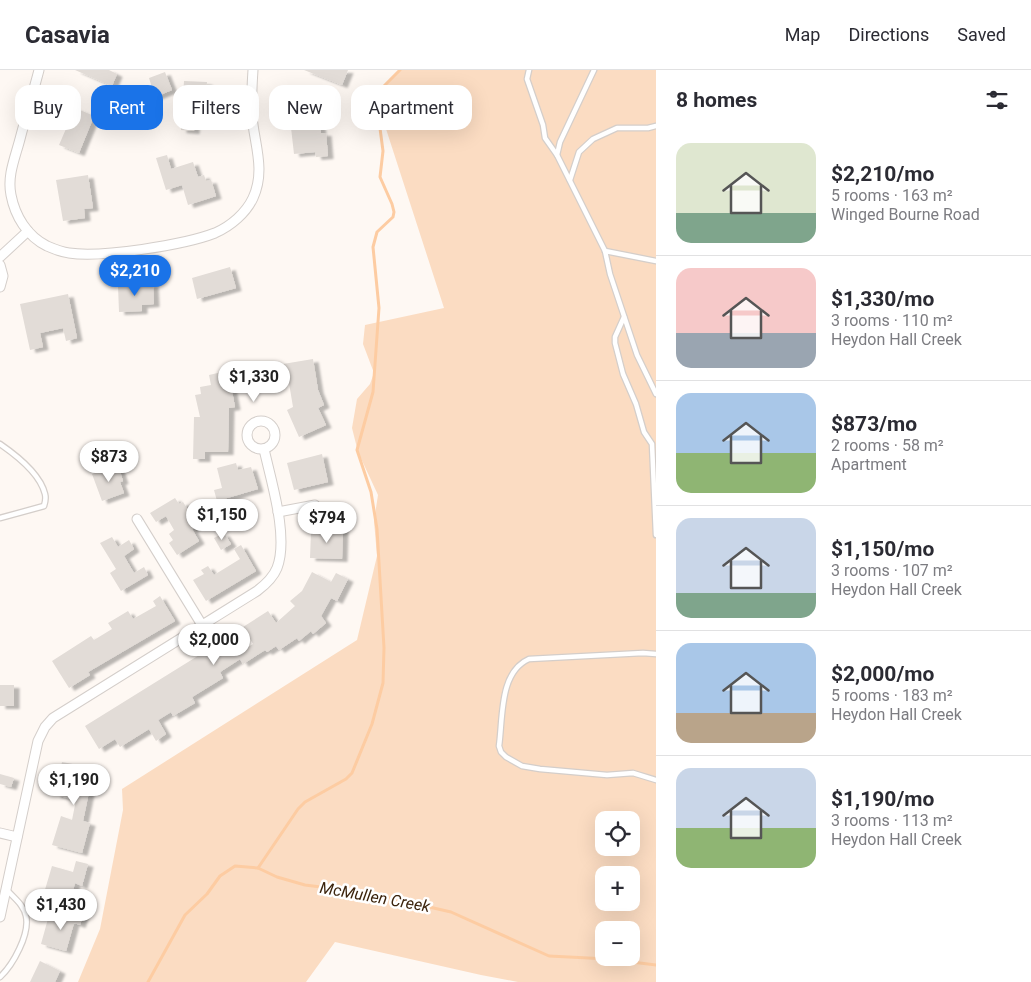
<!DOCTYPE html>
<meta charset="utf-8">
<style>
body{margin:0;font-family:Roboto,sans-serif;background:#f2f2f3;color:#2b2b33;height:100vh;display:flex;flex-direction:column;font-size:19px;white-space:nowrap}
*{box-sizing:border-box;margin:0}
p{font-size:16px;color:#7c7c81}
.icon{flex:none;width:28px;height:28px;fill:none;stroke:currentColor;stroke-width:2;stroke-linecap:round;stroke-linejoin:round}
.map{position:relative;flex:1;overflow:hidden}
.drawer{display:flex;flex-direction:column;background:#fff;width:375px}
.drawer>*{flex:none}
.guide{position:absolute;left:15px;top:15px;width:475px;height:45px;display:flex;gap:10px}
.fabs{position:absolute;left:595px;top:741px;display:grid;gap:10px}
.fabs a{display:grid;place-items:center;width:45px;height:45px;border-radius:10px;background:#fff;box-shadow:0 5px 20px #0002;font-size:25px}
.price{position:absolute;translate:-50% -42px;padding:0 11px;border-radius:18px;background:#fff;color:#222;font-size:16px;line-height:32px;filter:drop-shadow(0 1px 2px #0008)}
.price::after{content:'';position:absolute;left:50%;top:30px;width:15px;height:11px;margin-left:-8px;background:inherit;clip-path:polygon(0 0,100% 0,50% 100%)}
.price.on{background:#1a73e8;color:#fff}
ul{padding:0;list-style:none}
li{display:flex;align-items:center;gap:15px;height:125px;padding:0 20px}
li+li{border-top:1px solid #e1e1e2}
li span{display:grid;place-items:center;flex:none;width:140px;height:100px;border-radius:15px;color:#555}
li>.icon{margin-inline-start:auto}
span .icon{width:60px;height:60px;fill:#fffc;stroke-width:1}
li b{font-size:21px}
h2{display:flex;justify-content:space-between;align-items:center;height:60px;padding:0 20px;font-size:21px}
.chip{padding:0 18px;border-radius:15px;background:#fff;box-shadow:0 5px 20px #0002;font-size:18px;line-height:45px}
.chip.on{background:#1a73e8;color:#fff}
header{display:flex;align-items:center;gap:30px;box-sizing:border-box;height:70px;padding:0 25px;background:#fff;border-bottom:1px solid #e1e1e2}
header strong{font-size:24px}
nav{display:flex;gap:28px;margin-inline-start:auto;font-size:18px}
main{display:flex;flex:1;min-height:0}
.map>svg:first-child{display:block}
</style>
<header>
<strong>Casavia</strong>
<nav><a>Map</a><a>Directions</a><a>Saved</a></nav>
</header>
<main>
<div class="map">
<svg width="656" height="912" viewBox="0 0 656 912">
<defs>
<filter id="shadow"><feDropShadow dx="5.5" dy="3" stdDeviation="1" flood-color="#0004"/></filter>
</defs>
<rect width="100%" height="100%" fill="#fef8f3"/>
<!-- green -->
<path fill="#fbdcc2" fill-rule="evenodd" d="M400,0h256v912h-138l-37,-7 -146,-33 -29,40h-228l22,-53 23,-119 -1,-21 235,-149 20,-84 -3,-35 4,-26 -20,-43 -6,-24 5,-29 13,-15 4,-11 -11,-29 2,-19 79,-17 -68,-210 9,-13zM604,750h27v28h-27zM604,805h27v27h-27zM604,860h27v28h-27z"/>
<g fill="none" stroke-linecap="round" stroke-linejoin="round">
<!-- stream -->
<g stroke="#fdcca2" stroke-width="3">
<path d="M258,798l40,-59 7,-7 41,-23 6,-6 20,-49 11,-41 1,-35 -7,-119 -6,-37 -14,-42 16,-58 6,-84 -6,-61 4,-15 16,-15 1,-5 -2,-8 -12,-27 3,-26 -7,-53 6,-10 18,-18"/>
<path d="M148,912l37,-67 22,-21 13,-18 15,-10 23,2 19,9 28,8 63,8 83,19 98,44 59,3 48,6"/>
</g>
</g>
<!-- building -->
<g fill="#e2dcd7" filter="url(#shadow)">
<path d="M75,0h34l8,4 -5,12z"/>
<path d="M304,0h44l-6,15z"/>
<path d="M165,2l7,18 -17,7 -6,-19z"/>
<path d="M184,11l23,1 -3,36h-9l-1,13 -13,-1z"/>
<path d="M318,33l3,30h5l2,23 -12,1 -1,-5 -21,2 -5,-44h9l-1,-5z"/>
<path d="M75,38l19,8 -15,37 -20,-8z"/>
<path d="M167,85l4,14 22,-7 5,15 6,-2 2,6 5,-1 5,16 -28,9 -6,-20 -16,5 -10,-32z"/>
<path d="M88,105l5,33 -9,1 1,9 -22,3 -7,-41z"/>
<path d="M230,197l6,21 -39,11 -5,-21z"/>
<path d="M153,214l1,20 -12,1v6l-23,1 -1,-26z"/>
<path d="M68,224l9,44 -11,3 -3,-13 -23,5 3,14 -13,3 -10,-46z"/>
<path d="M313,289l5,31 6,15 -6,3 8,17 -27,12 -12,-27 6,-3 -5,-30 -27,3 -30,6 4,21 -6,1 -1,44h-23v7h-12l1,-42h6l-5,-22 6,-1 -1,-7 11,-2 -2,-10 43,-10 1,4z"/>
<path d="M322,384l6,28 -34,8 -7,-27z"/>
<path d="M236,393l2,7 13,-3 7,22 -41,12 -3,-11 8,-2 -5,-20z"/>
<path d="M118,395l5,16 -3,1 4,11 -22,8 -10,-27z"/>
<path d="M175,428l4,6 4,-2 9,14 -2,1 6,10 -4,2 7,12 -22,14 -8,-12 4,-3 -4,-6 5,-4 -8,-14 -10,6 -6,-9z"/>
<path d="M332,456h11l-1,33 -32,-1 1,-26 21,1z"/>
<path d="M224,463l7,11 -10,6 -7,-12z"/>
<path d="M112,467l6,10 11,-7 5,9 -10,7 10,17 10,-6 4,8 -27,16 -11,-18 6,-4 -16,-26z"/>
<path d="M241,475l15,26 -50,30 -13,-21 11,-6 -3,-4 7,-4 6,9 26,-16 -6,-10z"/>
<path d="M312,502l19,10 5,-9 12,6 -11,22 -6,-3 -10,18 5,7 -13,11 -2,-3 -12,10 -2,-3 -18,12 -3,-4 -9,6 -2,-2 -22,14 -3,-5 -20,13 3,6 -31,19 3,6 -22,13 -2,-4 -13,8 8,14 -10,7 -7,-12 -29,18 -5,-8 -16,10 -14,-23 124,-77 -3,-5 19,-11 13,20 15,-9 -10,-17 25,-16 8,12 19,-17 -5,-5 12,-10z"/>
<path d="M160,526l15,25 -87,51 2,3 -21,13 -17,-27 39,-25 3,4 18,-11 -4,-6 20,-12 5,8 23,-13 -3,-5z"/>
<rect x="0" y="615" width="14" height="21"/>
<path d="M62,692l32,6 -11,53 7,2 -8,30 -30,-8 9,-29 11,4 4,-20 -21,-5z"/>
<path d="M0,704l14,4 -3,9 -11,-3z"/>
<path d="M76,791l12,3 -6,22 -7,-3 -5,18 -26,-8 8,-27 21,6z"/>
<path d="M73,839l11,4 -4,12 -6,-2 -8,28 -25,-7 8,-29 20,6z"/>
<path d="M40,891l20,10 -5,11h-25z"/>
</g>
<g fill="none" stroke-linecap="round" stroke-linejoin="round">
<defs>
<g id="lane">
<path d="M529,0l-2,9 16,46 2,13 12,17"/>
<path d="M594,0l-34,72 -3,13 48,96 5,23 27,81 19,39"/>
<path d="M570,110l9,-28 14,-13 24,-11h31l8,-2"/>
<path d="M605,181l51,10"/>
<path d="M624,247l-9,20v6l8,31 13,30 8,28 8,12 4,91"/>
<path d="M0,374c16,11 40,29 45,50 1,4 0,9 -1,12l-44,12"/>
<path d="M656,584l-13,-1 -114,6c-30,13 -26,59 -30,87l2,6 5,5 16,9 18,3 67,6 26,-2 23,7"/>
<path d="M0,907c13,-12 30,-43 26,-61 -2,-11 -12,-18 -19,-26"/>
</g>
<g id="street">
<path d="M39,0c-6,23 -13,46 -19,69 -5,19 -13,37 -9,56 4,21 16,41 36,51 7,3 14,6 22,7 32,5 115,-8 146,-20 16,-7 31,-20 38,-35 13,-28 1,-55 -1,-82 -1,-16 0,-31 1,-46"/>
<path d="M0,187l28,-26"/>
<path d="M0,195l3,11 -3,11"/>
<circle cx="261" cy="365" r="14"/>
<path d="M278,442l37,-7"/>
<path d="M137,449l65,106"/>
<path d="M0,763l17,4"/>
<path d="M0,847l38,-176 7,-14 8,-9 204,-127c8,-6 16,-13 20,-23 12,-31 -6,-87 -13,-119"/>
</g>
</defs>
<!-- lane casing -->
<use href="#lane" stroke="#d4ceca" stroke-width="7"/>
<!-- street casing -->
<use href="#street" stroke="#d4ceca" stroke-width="11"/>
<!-- lane -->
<use href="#lane" stroke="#fff" stroke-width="4.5"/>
<!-- street -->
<use href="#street" stroke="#fff" stroke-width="9"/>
</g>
<g text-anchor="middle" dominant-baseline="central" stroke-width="5" stroke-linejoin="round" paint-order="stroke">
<!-- water labels -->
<g font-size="16" font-style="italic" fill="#3b230c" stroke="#fff">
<text transform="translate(375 827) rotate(10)">McMullen Creek</text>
</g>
</g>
</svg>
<div class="fabs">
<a><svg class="icon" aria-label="locate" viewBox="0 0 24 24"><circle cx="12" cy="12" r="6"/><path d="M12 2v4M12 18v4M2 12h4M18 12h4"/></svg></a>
<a>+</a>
<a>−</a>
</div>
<b class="price on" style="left:135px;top:227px">$2,210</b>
<b class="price" style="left:254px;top:333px">$1,330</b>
<b class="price" style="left:109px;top:413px">$873</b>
<b class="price" style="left:222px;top:471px">$1,150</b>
<b class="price" style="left:327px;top:474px">$794</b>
<b class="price" style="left:214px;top:596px">$2,000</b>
<b class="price" style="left:74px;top:736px">$1,190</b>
<b class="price" style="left:61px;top:861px">$1,430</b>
<div class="guide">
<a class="chip">Buy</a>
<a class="chip on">Rent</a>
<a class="chip">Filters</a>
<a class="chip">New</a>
<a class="chip">Apartment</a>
</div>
</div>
<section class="drawer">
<h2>8 homes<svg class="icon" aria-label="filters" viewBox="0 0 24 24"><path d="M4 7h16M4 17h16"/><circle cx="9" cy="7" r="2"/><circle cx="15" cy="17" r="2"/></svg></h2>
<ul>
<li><span style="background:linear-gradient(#dfe7d0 70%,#7fa58c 0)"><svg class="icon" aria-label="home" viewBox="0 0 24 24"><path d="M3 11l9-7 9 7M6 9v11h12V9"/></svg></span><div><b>$2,210/mo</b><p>5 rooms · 163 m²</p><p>Winged Bourne Road</p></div></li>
<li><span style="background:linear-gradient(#f6c9c9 65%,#9aa5b1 0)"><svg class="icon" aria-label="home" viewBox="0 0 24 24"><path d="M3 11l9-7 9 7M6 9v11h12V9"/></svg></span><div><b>$1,330/mo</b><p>3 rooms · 110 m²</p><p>Heydon Hall Creek</p></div></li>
<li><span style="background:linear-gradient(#a9c7e8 60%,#8fb573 0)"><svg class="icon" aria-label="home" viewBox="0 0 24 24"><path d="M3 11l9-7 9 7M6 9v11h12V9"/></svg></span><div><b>$873/mo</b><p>2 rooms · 58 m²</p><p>Apartment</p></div></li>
<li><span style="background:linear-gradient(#c9d6e8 75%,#7fa58c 0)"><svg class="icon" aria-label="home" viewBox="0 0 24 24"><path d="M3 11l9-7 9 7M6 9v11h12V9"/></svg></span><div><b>$1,150/mo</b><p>3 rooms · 107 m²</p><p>Heydon Hall Creek</p></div></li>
<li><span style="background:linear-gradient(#a9c7e8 70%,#b9a48a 0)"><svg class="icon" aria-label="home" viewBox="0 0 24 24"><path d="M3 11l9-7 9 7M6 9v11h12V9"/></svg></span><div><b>$2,000/mo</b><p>5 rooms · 183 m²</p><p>Heydon Hall Creek</p></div></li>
<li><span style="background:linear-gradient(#c9d6e8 60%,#8fb573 0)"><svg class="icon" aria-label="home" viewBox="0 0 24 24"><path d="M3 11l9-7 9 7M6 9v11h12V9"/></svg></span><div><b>$1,190/mo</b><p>3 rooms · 113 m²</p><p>Heydon Hall Creek</p></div></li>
</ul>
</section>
</main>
